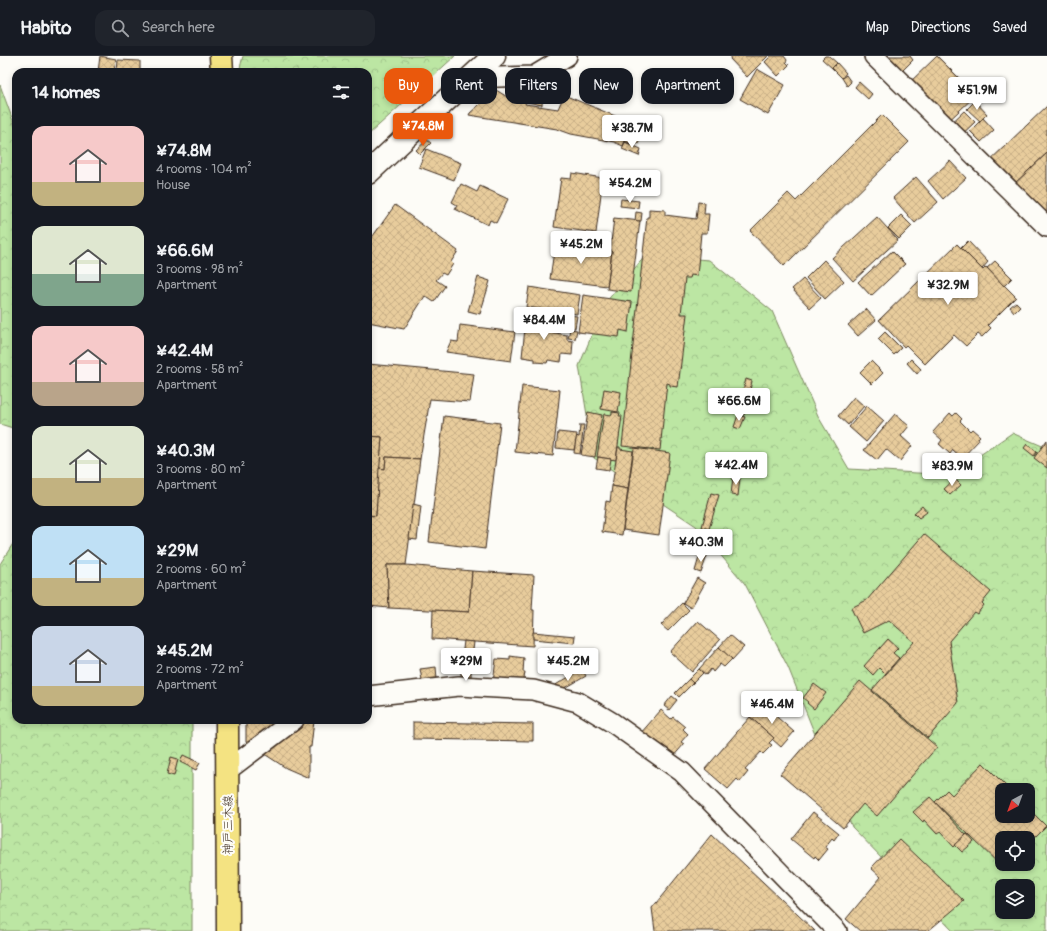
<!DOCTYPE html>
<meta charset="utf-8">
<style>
body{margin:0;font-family:Pangolin,"Klee One",sans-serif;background:#20242c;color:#f1f3f6;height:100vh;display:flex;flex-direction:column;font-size:15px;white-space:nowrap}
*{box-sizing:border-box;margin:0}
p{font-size:13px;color:#9ea1a6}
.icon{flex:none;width:22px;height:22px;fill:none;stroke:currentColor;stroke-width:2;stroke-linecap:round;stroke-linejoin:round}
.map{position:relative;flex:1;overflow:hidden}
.sheet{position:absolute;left:12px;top:12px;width:360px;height:656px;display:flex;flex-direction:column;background:#171b24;border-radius:12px;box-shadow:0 2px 6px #0003}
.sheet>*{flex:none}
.guide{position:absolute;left:384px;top:12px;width:380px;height:36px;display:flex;gap:8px}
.needle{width:26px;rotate:221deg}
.fabs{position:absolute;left:995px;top:727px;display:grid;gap:8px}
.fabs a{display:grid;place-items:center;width:40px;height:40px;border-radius:8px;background:#171b24;box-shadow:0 2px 6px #0003;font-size:20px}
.price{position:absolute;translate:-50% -34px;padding:0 9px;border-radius:4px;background:#fff;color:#222;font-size:13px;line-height:26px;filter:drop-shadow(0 1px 2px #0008)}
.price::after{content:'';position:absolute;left:50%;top:24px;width:12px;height:9px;margin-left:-6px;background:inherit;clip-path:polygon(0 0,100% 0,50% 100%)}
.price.selected{background:#ea580c;color:#fff}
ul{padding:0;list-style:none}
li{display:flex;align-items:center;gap:12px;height:100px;padding:0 20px}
li span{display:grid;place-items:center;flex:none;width:112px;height:80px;border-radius:12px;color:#555}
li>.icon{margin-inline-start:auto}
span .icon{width:48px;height:48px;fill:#fffc;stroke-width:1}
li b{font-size:17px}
h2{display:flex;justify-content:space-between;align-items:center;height:48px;padding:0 20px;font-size:17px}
.tag{padding:0 14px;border-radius:12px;background:#171b24;box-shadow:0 2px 6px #0003;font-size:14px;line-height:36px}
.tag.selected{background:#ea580c;color:#fff}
header{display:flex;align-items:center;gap:24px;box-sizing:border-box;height:56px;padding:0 20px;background:#171b24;border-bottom:1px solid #363941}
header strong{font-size:19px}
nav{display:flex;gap:22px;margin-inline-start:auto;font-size:14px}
.search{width:280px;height:36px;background:#20242c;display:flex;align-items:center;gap:10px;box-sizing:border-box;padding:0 14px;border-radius:12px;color:#9ea1a6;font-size:15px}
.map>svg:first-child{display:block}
</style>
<header>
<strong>Habito</strong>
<div class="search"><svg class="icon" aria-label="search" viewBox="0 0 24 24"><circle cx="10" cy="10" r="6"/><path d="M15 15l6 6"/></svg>Search here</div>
<nav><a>Map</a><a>Directions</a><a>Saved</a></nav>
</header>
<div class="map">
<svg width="1047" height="875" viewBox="0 0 1047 875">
<defs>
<pattern id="forest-crowns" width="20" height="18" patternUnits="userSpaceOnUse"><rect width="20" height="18" fill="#bce6a3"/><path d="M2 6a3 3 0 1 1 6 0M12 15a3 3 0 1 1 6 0" fill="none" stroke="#a2c58c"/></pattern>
<pattern id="building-cross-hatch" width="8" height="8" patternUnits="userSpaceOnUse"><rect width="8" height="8" fill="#e8cc9c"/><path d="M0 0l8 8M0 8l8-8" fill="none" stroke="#c8af86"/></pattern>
</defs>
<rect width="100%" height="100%" fill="#fdfcf7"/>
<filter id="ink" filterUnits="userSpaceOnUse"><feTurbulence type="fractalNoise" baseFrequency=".025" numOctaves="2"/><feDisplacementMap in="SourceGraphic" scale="8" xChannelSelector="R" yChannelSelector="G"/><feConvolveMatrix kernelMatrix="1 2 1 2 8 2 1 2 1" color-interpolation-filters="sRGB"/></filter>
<g filter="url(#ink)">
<!-- forest -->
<g fill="url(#forest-crowns)" stroke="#7c8860" fill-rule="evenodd">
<path d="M243,0h212l-87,79v-63h-129z"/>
<path d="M0,29l16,44v300l-16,-5z"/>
<path d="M646,199l63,5 63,51 47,107 30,51 102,6 61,-42 35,15v483h-94l-101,-104 -64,-160 -43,-83 -49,-58 -102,-68 -15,-92 26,-63zM1002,734h26v26h-26zM1002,782h26v26h-26zM1002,830h26v26h-26z"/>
<path d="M16,483v181h176v211h-192v-367z"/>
</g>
<!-- building -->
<g fill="url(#building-cross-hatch)" stroke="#3b2a1e">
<path d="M100,0l16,3 -2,13h-16z"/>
<path d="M732,0h36l-21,21 -17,-18z"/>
<path d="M771,0h13l3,4 -1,2 3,3 -11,11 -13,-14z"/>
<path d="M825,0h4l8,7 -5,5 -10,-9z"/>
<path d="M872,0h38l3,4 -19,19z"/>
<path d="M937,0l39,39 -34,32 -36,-41z"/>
<path d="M118,4l22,1v11h-23z"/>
<path d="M837,7l9,10 -4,5 -10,-10z"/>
<path d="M757,13l28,16 -17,30 -28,-16z"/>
<path d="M846,19l5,7 -4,4 -5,-8z"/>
<path d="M859,26l13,12 -4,5 -13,-12z"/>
<path d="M496,34l13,8 17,3 -1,3 33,5 6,-14 68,28 -9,23 -9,-4 -43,-8 -14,-5 -88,-14 1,-2z"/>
<path d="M529,35l14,2 -1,12 -15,-3z"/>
<path d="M975,45l12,13 -7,7 -13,-12z"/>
<path d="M1047,50v47l-37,35 -24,-24z"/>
<path d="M964,55l11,11 -20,19 -11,-11z"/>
<path d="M882,59l27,27 -125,124 -34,-35 38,-38 8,8z"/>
<path d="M983,62l11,12 -13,12 -11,-11z"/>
<path d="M630,71l13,5 -5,12 -5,-2 -1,2 -8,-3z"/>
<path d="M427,84l4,3 -11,11 -4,-4z"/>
<path d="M625,86l16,7 -2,7 -17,-7z"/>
<path d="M426,93l35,14 -7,17 -35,-13z"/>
<path d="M1047,97v74l-37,-39z"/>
<path d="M950,105l16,17 -23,21 -15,-18z"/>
<path d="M572,117l31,5 -7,55 -42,-6 7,-49 10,1z"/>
<path d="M916,121l22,25 -23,21 -22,-25z"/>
<path d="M461,128l16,8 3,-6 28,13 -12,24 -6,-3 -2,5 -33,-16 2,-4 -5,-3z"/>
<path d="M621,143l18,2 -1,7 -18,-2z"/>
<path d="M698,146l7,1 -1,11h5l-2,19h-6l-4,43 -6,-1 -1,3h-5l-4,36h6l-9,73 -8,-1v-2l-3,-1 -7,67 -38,-4 25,-229h2v-8l16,1v5l31,4z"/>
<path d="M395,149l63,46 -7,11 2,2 -7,11 -4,-2 -6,7 9,6 -11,16 -9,-6 -21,33 -36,-7v-79z"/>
<path d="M636,156l6,1 -1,8h-6z"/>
<path d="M901,159l11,11 -13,13 -11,-11z"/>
<path d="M877,161l21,23 -45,41 -21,-23z"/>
<path d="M614,162l26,3 -9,71 -24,-3 5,-38h-2z"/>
<path d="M968,185l20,21 -6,7 -21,-21z"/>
<path d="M555,188l57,7 -5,35 -57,-7z"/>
<path d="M957,188l26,26 3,-3 30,30 -28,28 3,3 -9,9 -4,-3 -12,12 -12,-11 -29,29 -19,-19 -2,2 -25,-27z"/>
<path d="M892,195l13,13 -34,32 -13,-14z"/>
<path d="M824,204l20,21 -19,18 -19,-21z"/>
<path d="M995,205l17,17 -8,8 -17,-18z"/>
<path d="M478,221l12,4 -10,33 -12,-3z"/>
<path d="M803,223l18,19 -11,10 -18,-19z"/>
<path d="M529,231l51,8 -3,19 -51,-7z"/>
<path d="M583,239l49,7 -4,30 -8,-2 -1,7 -41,-5z"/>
<path d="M1016,246l4,4 -6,6 -4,-5z"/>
<path d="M527,253l18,3v6h-4l-2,12 28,5v5l6,1 -1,14 -10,-1 -1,8 -13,-2 -1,3 -12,-1v-3l-13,-2z"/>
<path d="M866,253l10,11 -18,16 -10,-11z"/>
<path d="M567,259l10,1 -2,12 -10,-1z"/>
<path d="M460,269l55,7 -4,29 -65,-9 5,-11 7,1z"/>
<path d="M570,273l7,1 -2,9 -7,-1z"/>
<path d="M885,276l16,16 -7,7 -16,-16z"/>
<path d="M911,303l10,10 -4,5 -10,-11z"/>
<path d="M871,305l12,12 -11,11 -12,-12z"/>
<path d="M368,308l106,10 -4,28 -40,-3 -10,60 -34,-2 -1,12 -6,-1 3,-31 -14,-1z"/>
<path d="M746,323l6,2 -8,34 -7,-1z"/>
<path d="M522,330l38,4 -7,66 -38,-4z"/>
<path d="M604,333l17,3 -3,20 -17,-3z"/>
<path d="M854,341l10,9 -16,19 -10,-9z"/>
<path d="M867,350l17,15 -18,21 -17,-15z"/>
<path d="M588,356l14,3 -7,42 -14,-2z"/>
<path d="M612,356l8,1 -1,3h3l-6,44 -19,-3 7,-43 8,1z"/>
<path d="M950,357l3,3 3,-3 6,6 -2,2 10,10 2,-2 8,7 -2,2 1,2 -17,18 -9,-8 -3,4 -11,-10 3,-4 -9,-8z"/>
<path d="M895,358l14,12 -8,10 11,10 -12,15 -14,-12 -9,11 -13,-10z"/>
<path d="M738,359l7,2 -5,12 -6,-2z"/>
<path d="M444,360l56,7 -15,126 -56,-7z"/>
<path d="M580,369h4l-4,29 -6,-1 2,-17 3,1z"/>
<path d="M558,376l19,2 -3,16 -18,-2z"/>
<path d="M368,380l14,1 -6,79 -8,-1z"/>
<path d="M1047,384v28l-13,-10z"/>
<path d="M1027,388l10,8 -3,4 -10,-8z"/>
<path d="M618,391h2v2l13,2 -5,38 -16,-3z"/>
<path d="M634,392l36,5 -11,82 -36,-5z"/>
<path d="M386,401l34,2 -14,106h-19l2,43 -21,-2v-91l8,1 3,-48 6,1z"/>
<path d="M598,401l13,2 -2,11 -13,-2z"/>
<path d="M733,421l7,1 -2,18 -7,-1z"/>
<path d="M955,423l6,6 -11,10 -6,-6z"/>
<path d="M612,430l16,3 -6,46 -20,-3 4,-31 4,1z"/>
<path d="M711,437l8,2 -10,34 -7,-2z"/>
<path d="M413,448l8,2 -4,34 -8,-1z"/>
<path d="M922,450l5,6 -8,6 -5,-5z"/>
<path d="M924,478l67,58 -9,11 2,2 -7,9 -3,-2 -25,29 9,62 -30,35 -56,-48 42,-48 -25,-22 -26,13 -12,-25 16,-8z"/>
<path d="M700,498l7,2 -6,17 -6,-2z"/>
<path d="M387,509h19l66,6 -3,41 -80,-4z"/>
<path d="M472,515l62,4 -2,35h2l-1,36 -101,-7 1,-29 36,2z"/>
<path d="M697,522l8,5 -14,25 -8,-5z"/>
<path d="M682,547l7,7 -21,21 -7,-6z"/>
<path d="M698,565l22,19 -28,32 -22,-20z"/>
<path d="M533,576l42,4 -1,7 -41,-4z"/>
<path d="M730,579l14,12 -12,13 -13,-13z"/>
<path d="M888,583l10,9 -5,5 6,5 -14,16 -6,-6 -6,7 -9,-9z"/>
<path d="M464,585l10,1 -3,24 -10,-1z"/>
<path d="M719,591l13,12 -8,8 -4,-3 -7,8 -2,-3 -5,6 -7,-6z"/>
<path d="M510,600l14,2 -1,14h2l-2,14 -30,-3 3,-24 14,1z"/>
<path d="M575,603l3,5 -9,5 -2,-5z"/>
<path d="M436,611l1,12 -15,1 -2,-11z"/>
<rect x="461" y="611" width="10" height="29"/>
<path d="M582,613l4,7 -33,19 -4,-6z"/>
<path d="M699,613l4,4 -10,10 -4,-4z"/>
<path d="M689,623l4,4 -14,14 -4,-4z"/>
<path d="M860,625l77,66 -60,69 -14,-12 -20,24 -63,-54z"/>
<path d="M814,628l12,9 -12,16 -7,-6 1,-1 -5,-4z"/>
<path d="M672,640l5,4 -8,10 -5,-4z"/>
<path d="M762,648l32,28 -13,15 -9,-8 2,-1 -24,-21z"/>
<path d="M661,654l10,9 2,-2 12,10 -2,2 5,5 -7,8 3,2 -12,14 -32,-24z"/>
<path d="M750,661l24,21 -5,5 3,2 -9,9 -2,-2 -16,18 3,2 -8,10 -3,-3 -9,10 -23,-20z"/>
<path d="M246,664h68l-3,27h-2v31l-23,-10 -40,-26z"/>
<path d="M413,666l120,2v17l-120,-2z"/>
<path d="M183,699l17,8 -4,7 -16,-8z"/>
<path d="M171,701l7,2 -4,17 -7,-2z"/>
<path d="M983,707l27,27h-8v26h26v-8l18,18 -17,17 2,3 -3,3v-11h-26v26h7l-5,5 -69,-67 12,-12 5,5z"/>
<path d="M930,741l36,38 -12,12 -14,-15 -3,2 -13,-14 -1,2 -10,-10z"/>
<path d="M813,756l26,21 -5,7 -2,-2 -7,9 3,2 -9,11 -4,-4 -1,2 -23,-19z"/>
<path d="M712,778l103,97h-160l-3,-23z"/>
<path d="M967,778l7,8 -12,10 -7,-7z"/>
<path d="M899,783l65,62 -36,30h-68l-14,-12 35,-42 -10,-9z"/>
</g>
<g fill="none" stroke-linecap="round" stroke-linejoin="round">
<defs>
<g id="minor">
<path d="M874,0l173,171"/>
<path d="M471,22l63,-2 33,-20"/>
<path d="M368,640l91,-10 74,4 45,12 35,21 69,49 155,159"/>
<path d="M228,714l66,-50"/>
</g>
<path id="tertiary" d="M368,117l32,-30 94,-87"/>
<g id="primary">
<path d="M221,0l1,16"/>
<path d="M227,664l1,211"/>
</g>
</defs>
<!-- minor casing -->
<use href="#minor" stroke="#3b2a1e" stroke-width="22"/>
<!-- tertiary casing -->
<use href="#tertiary" stroke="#3b2a1e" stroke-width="25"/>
<!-- primary casing -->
<use href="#primary" stroke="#3b2a1e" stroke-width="25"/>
<!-- minor -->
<use href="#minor" stroke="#fdfcf7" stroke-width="19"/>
<!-- tertiary -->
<use href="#tertiary" stroke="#fdfcf7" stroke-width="22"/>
<!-- primary -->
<use href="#primary" stroke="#f4e382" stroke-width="22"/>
</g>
</g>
<g text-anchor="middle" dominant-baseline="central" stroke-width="4" stroke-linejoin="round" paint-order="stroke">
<!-- street labels -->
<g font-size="12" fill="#3b2a1e" stroke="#fdfcf7">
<text transform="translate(228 769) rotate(-90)">神戸三木線</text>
</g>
</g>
</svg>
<div class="fabs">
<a><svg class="needle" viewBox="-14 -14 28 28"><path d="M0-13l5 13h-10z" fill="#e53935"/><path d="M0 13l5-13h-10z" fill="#9ea1a6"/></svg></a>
<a><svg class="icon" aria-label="locate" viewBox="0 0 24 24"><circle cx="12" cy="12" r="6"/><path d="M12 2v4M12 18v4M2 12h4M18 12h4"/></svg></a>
<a><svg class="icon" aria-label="layers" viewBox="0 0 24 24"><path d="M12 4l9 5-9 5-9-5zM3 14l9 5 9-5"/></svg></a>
</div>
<b class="price" style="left:977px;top:55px">¥51.9M</b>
<b class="price selected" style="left:423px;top:91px">¥74.8M</b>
<b class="price" style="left:632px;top:93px">¥38.7M</b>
<b class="price" style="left:630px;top:148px">¥54.2M</b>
<b class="price" style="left:581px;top:209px">¥45.2M</b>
<b class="price" style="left:948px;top:250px">¥32.9M</b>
<b class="price" style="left:544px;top:285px">¥84.4M</b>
<b class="price" style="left:739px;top:366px">¥66.6M</b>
<b class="price" style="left:736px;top:430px">¥42.4M</b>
<b class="price" style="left:952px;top:431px">¥83.9M</b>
<b class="price" style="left:701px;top:507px">¥40.3M</b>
<b class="price" style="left:466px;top:626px">¥29M</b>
<b class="price" style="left:568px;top:626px">¥45.2M</b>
<b class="price" style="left:772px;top:669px">¥46.4M</b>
<div class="guide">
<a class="tag selected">Buy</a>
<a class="tag">Rent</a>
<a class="tag">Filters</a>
<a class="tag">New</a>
<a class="tag">Apartment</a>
</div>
<section class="sheet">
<h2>14 homes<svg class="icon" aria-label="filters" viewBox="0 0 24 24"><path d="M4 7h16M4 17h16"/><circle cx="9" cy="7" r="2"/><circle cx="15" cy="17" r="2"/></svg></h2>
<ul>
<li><span style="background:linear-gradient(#f6c9c9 70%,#c2b280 0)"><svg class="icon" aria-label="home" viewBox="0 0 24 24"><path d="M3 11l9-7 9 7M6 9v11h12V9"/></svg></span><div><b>¥74.8M</b><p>4 rooms · 104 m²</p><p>House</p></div></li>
<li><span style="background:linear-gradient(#dfe7d0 60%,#7fa58c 0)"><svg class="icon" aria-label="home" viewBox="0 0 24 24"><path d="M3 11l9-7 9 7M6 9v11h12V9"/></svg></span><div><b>¥66.6M</b><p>3 rooms · 98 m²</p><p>Apartment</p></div></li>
<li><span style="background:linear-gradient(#f6c9c9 70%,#b9a48a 0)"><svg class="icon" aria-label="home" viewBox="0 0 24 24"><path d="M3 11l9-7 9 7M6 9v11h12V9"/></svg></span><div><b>¥42.4M</b><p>2 rooms · 58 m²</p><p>Apartment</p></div></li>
<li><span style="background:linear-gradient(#dfe7d0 65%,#c2b280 0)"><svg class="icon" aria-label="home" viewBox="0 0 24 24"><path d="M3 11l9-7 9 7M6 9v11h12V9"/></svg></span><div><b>¥40.3M</b><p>3 rooms · 80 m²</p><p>Apartment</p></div></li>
<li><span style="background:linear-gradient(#bfe0f5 65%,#c2b280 0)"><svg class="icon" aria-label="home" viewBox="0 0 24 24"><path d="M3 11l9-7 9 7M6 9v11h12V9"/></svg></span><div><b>¥29M</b><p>2 rooms · 60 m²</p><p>Apartment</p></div></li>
<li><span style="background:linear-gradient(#c9d6e8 75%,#c2b280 0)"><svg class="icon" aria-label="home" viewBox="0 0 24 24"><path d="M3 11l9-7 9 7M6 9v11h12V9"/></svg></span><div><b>¥45.2M</b><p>2 rooms · 72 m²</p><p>Apartment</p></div></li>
</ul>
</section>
</div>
